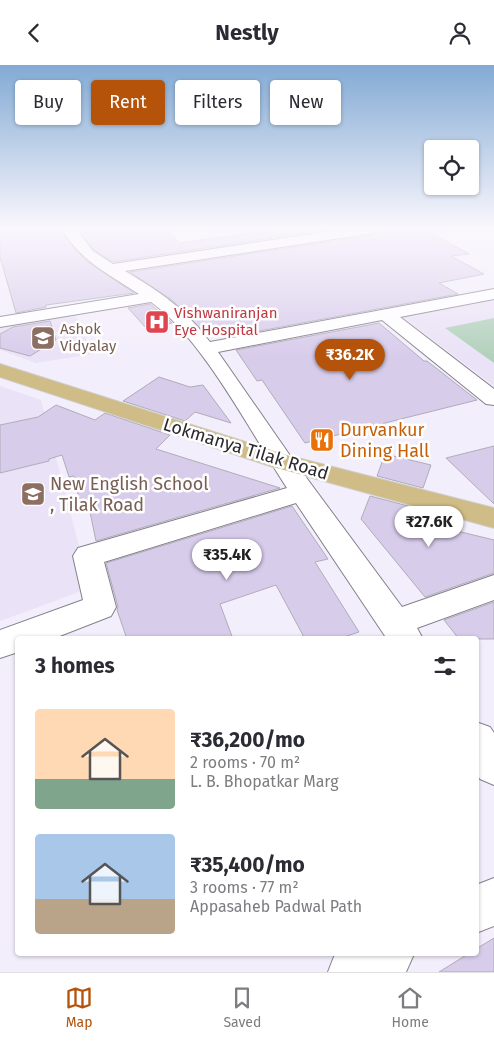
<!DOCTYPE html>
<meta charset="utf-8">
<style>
body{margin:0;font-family:"Fira Sans",sans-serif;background:#f2f2f3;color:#2b2b33;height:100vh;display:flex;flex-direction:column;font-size:19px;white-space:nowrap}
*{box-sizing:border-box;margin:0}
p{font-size:16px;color:#7c7c81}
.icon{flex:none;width:28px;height:28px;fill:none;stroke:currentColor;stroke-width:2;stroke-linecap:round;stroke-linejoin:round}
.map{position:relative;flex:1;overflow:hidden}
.details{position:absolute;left:15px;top:571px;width:464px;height:320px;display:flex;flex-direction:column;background:#fff;border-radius:5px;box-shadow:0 1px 4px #0004}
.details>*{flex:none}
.banner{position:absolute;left:15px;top:15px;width:465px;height:45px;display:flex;gap:10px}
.tools{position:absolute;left:424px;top:75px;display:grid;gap:10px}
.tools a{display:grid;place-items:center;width:55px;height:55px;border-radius:5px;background:#fff;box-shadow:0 1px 4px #0004;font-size:25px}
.price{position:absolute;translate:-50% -42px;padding:0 11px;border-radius:18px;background:#fff;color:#222;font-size:16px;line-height:32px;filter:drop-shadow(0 1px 2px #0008)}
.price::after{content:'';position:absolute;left:50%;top:30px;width:15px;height:11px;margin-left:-8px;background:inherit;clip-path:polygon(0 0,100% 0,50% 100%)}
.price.selected{background:#b45309;color:#fff}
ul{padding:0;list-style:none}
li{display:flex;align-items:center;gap:15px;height:125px;padding:0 20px}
li span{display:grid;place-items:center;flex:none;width:140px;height:100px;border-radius:5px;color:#555}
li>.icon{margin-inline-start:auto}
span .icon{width:60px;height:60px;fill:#fffc;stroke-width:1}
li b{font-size:21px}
h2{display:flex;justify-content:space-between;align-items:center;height:60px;padding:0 20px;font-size:21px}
.tag{padding:0 18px;border-radius:5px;background:#fff;box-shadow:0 1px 4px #0004;font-size:18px;line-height:45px}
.tag.selected{background:#b45309;color:#fff}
header{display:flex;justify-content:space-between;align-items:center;height:65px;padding:0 20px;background:#fff;font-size:22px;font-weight:700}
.tab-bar{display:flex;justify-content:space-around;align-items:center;height:70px;border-top:1px solid #e1e1e2;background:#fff;font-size:14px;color:#7c7c81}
.tab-bar a{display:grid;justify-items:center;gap:2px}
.tab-bar .selected{color:#b45309}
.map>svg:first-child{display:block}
</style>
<header><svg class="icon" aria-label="back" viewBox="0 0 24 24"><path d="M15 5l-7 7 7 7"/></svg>Nestly<svg class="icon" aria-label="person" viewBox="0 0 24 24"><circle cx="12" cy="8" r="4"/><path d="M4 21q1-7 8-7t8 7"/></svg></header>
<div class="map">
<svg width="494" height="907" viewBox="0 0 494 907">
<rect width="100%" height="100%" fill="#f3eefb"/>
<!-- built -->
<g fill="#eae2f6">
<path d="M494,235v86l-91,-69z"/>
<path d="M75,249l18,40 -57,9 -36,-13v-23z"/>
<path d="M0,321l41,14 49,188 -90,33z"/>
</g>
<!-- green -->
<path fill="#b2d1bb" d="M494,253v45l-49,-35z"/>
<!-- building -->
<g fill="#d8cceb" stroke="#b0acb8">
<path d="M0,164h20l1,3 34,-3 3,6h6l21,25 49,33 -88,12v2l-30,6 -16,-56z"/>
<path d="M107,164h60l12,14 103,-14h49l-218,33 -19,-12 -13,-17z"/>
<path d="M382,164h42l45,25 -18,2 33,18 -45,9 19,11 -231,43 -22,-4 -33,-33 -42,-28 243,-37z"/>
<path d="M150,239l19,16 3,3 -25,6 -19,-21z"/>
<path d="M50,256l6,19 -26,16 -30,-8v-14l13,-7z"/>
<path d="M379,258l45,38h3l50,39 -172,43 -43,-63 -5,1 -21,-31z"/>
<path d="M159,312l31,10 13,-2 28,38 -36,-11 -10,9 -62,-20z"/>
<path d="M56,340l39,15 10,-7 65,22 -14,14 124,39 -184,53 -7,-34 -8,1 -7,-32 -5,1 -7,-22 -13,4v2l-49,12v-48l38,-8z"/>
<path d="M494,381v58l-48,-46z"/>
<path d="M385,389l46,11 -8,23 -46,-12z"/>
<path d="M370,431l46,12 -4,12 82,20v33l-69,24 -64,-78z"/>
<path d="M292,441l36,53 -13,3 44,70 -21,7h-33l-29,-54 -56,19 13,35h-106l-10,-29 1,-3 -12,-44z"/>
<path d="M494,537v37h-35l-15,-19z"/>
<path d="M494,873v34h-55l29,-18h8v-5z"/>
</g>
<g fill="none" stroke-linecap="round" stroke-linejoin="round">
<defs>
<g id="minor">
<path d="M62,164h14l17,22 20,13 232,-35h35l-7,4 -248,38c37,22 58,36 85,71l284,-53v10l-94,18 94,72v16l-8,-1 -104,-84 -164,32 73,105 111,150 92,-32v25l-77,28 6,11h-36l-91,-136 -192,59 12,45 -5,9 -59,23h-34v13l-18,6v-28l83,-30 -10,-44 5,-8 209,-60c-36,-55 -84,-149 -136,-186l-151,25v-10l139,-23c-29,-19 -59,-33 -77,-65z"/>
<path d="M476,657l14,5 4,6v52l-14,-6 -4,-6z"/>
<path d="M494,813v48l-18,7v-48z"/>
<path d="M335,889h79l-8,18h-78z"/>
</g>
<path id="major" d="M0,299l290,92 204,52v20l-221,-61 -273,-90z"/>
</defs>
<!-- minor casing -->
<use href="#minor" stroke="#85808b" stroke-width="2"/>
<!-- major casing -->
<use href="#major" stroke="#d0d0d1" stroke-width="2"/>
<!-- minor -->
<use href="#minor" fill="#fff" fill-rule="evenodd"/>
<!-- major -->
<use href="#major" fill="#d0bc86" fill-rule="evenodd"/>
</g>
<!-- sky -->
<linearGradient id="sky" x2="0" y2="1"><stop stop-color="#82aad4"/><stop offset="0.56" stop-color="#faf7fd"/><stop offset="1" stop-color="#faf7fd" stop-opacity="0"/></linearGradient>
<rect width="494" height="291" fill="url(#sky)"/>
<!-- icons -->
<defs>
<symbol id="hospital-square" viewBox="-11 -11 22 22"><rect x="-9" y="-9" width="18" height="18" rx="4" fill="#e0444e" stroke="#fefefe"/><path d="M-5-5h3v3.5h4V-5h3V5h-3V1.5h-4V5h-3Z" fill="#fff"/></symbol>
<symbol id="school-square" viewBox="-11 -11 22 22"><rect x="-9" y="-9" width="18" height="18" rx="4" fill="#8d6e63" stroke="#fefefe"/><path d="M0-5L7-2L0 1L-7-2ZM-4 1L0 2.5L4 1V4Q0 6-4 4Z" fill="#fff"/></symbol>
<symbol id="restaurant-square" viewBox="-11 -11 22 22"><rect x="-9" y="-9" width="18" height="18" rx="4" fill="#e8710a" stroke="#fefefe"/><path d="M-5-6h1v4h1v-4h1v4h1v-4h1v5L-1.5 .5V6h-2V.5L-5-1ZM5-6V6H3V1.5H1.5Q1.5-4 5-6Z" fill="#fff"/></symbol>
</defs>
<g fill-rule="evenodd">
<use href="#hospital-square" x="143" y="243" width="28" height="28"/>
<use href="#school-square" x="29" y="259" width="28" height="28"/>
<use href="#restaurant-square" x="308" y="361" width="28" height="28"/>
<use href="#school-square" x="19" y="415" width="28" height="28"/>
</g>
<g text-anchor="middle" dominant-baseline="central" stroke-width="5" stroke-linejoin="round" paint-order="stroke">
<!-- far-health labels -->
<g font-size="15" fill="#be3a42" stroke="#fefefe" text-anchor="start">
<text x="174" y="248">Vishwaniranjan<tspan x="174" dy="17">Eye Hospital</tspan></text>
</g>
<!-- far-education labels -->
<g font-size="15" fill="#785e54" stroke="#fefefe" text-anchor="start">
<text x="60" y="264">Ashok<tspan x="60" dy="17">Vidyalay</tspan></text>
</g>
<!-- food labels -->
<g font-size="18" fill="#c56008" stroke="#fefefe" text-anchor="start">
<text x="340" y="365">Durvankur<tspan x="340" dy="21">Dining Hall</tspan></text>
</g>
<!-- street labels -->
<g font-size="18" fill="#2a282d" stroke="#fefefe">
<text transform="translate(246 384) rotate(17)">Lokmanya Tilak Road</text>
</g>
<!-- education labels -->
<g font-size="18" fill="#785e54" stroke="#fefefe" text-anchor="start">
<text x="50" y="419">New English School<tspan x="50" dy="21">, Tilak Road</tspan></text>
</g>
</g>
</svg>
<div class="tools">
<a><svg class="icon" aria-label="locate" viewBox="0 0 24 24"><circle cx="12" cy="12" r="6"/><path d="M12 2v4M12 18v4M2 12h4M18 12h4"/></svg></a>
</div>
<b class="price selected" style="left:350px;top:316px">₹36.2K</b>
<b class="price" style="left:429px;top:483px">₹27.6K</b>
<b class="price" style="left:227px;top:516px">₹35.4K</b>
<div class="banner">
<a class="tag">Buy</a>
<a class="tag selected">Rent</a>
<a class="tag">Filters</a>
<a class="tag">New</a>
</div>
<section class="details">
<h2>3 homes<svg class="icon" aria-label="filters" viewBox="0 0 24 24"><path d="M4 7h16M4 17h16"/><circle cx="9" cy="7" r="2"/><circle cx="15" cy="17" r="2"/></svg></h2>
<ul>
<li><span style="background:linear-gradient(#ffd9b3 70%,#7fa58c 0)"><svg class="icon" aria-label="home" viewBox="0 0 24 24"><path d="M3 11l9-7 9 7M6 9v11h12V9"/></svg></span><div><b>₹36,200/mo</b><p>2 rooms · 70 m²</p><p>L. B. Bhopatkar Marg</p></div></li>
<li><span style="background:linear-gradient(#a9c7e8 65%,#b9a48a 0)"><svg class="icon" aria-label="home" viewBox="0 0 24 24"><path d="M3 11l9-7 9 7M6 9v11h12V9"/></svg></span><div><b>₹35,400/mo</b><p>3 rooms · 77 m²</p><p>Appasaheb Padwal Path</p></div></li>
</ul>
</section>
</div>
<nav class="tab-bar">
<a class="selected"><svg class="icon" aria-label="map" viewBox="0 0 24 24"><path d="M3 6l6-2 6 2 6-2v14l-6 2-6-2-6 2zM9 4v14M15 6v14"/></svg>Map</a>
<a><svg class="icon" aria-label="saved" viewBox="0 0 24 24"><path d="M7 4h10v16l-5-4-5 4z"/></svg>Saved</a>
<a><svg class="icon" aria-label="home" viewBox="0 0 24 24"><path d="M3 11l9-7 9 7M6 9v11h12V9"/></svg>Home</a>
</nav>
